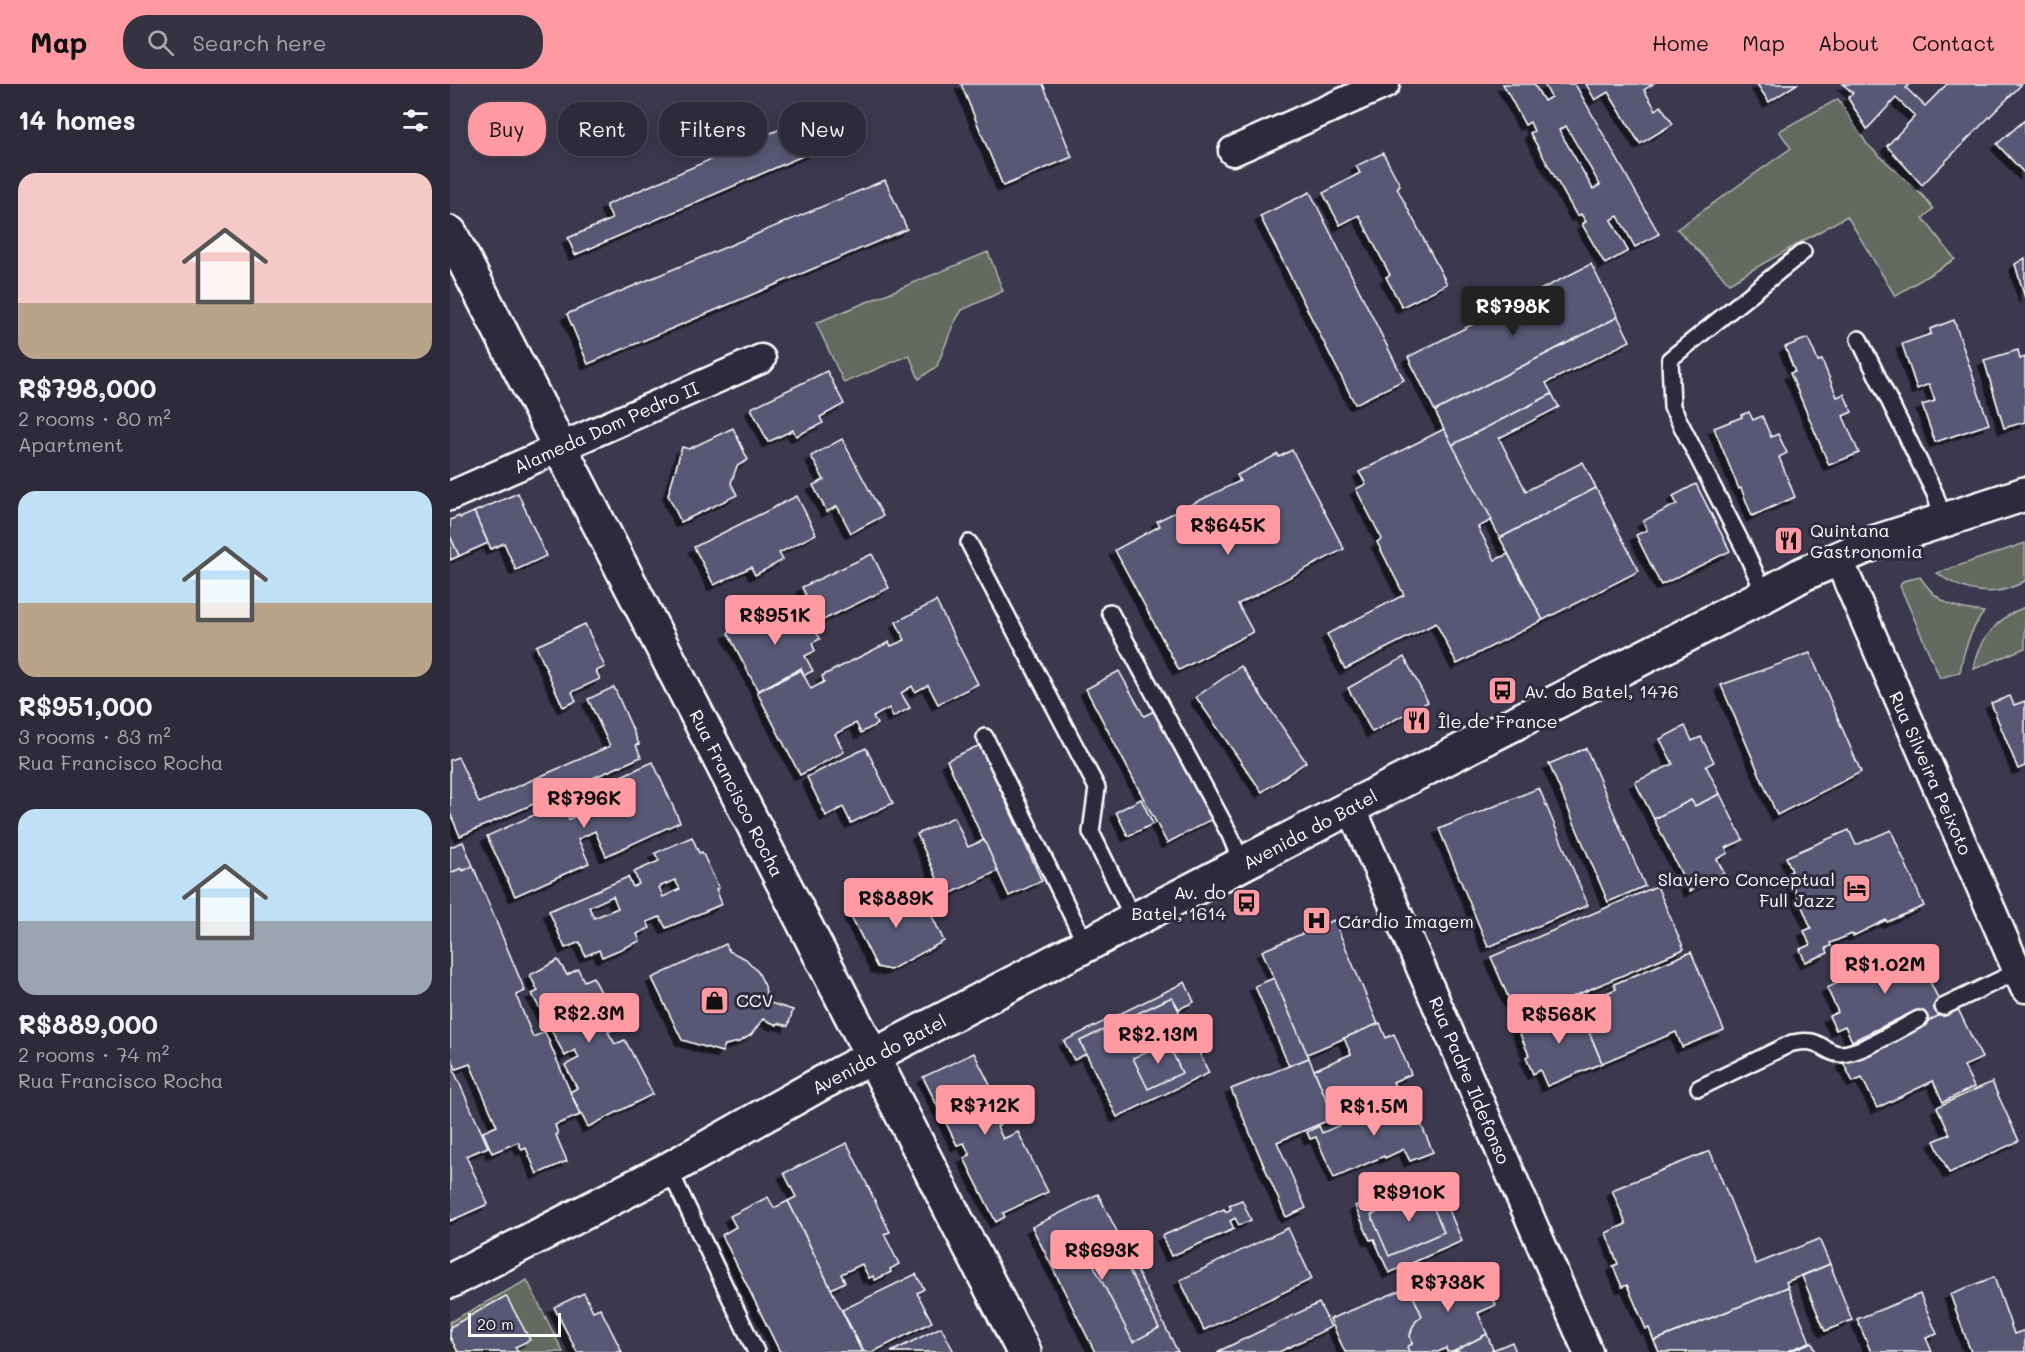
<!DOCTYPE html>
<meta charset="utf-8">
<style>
body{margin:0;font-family:Mali,sans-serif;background:#353242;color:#f1f3f6;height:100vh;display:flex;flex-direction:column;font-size:22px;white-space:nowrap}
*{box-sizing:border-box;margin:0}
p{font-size:20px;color:#a7a7af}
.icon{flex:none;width:33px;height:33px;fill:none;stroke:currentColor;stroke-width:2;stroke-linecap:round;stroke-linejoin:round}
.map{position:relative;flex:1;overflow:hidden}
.panel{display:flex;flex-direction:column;background:#2d2a3a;width:450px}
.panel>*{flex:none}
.guide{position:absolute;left:18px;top:18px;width:570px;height:54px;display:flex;gap:12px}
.scale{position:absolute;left:18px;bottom:15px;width:93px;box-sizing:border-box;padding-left:6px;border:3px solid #fff;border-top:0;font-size:16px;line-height:21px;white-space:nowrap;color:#fff;-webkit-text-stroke:4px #2f2a3d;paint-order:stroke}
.price{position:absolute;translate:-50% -51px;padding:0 14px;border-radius:6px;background:#ff9aa2;color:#111;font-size:20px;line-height:39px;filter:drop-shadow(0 2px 3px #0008)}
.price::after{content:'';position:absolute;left:50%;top:36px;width:18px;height:14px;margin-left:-9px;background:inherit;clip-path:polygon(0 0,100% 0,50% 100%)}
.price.active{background:#222;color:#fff}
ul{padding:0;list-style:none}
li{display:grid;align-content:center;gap:12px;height:318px;padding:0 18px}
li span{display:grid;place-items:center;height:186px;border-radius:18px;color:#555}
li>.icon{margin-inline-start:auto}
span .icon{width:108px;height:108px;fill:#fffc;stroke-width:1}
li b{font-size:26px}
h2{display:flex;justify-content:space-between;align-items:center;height:72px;padding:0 18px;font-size:26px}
.tag{padding:0 21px;border-radius:24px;background:#2d2a3a;box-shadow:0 3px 15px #0003,0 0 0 2px #484654;font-size:21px;line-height:54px}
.tag.active{background:#ff9aa2;color:#111}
header{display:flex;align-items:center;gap:36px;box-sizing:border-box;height:84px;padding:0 30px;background:#ff9aa2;color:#111}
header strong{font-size:28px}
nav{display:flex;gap:33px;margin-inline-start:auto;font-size:21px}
.search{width:420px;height:54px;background:#353242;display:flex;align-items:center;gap:15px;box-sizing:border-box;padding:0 21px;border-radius:24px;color:#a7a7af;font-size:22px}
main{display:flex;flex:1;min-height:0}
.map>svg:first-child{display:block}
</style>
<header>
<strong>Map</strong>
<div class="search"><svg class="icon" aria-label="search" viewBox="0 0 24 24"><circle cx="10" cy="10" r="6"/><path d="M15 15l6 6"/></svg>Search here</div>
<nav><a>Home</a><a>Map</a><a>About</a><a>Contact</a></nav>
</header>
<main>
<section class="panel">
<h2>14 homes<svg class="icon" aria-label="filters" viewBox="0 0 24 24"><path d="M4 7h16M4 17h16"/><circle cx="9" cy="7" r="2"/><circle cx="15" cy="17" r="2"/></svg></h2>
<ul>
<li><span style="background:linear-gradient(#f6c9c9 70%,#b9a48a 0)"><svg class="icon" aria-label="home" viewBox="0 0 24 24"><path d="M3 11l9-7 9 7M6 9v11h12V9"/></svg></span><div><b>R$798,000</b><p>2 rooms · 80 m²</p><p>Apartment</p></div></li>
<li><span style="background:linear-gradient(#bfe0f5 60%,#b9a48a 0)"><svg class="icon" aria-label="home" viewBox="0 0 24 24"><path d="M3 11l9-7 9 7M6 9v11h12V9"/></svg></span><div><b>R$951,000</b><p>3 rooms · 83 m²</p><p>Rua Francisco Rocha</p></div></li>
<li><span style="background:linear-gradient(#bfe0f5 60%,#9aa5b1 0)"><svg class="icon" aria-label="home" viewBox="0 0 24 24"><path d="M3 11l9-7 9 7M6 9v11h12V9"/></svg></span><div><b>R$889,000</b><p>2 rooms · 74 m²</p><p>Rua Francisco Rocha</p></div></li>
</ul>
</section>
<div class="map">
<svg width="1575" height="1268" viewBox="0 0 1575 1268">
<defs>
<filter id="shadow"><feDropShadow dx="-5.5" dy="5.5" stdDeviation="0" flood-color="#0009"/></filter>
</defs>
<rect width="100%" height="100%" fill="#3c384e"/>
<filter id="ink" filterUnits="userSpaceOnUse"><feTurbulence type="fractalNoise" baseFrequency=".0167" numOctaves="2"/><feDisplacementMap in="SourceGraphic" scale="12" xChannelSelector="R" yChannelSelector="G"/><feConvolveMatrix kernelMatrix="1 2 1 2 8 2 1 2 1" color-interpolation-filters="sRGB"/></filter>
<g filter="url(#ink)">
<!-- green -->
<g fill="#646b5e" stroke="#b2b5ae" stroke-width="1.5">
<path d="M1388,15l29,45 57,53 9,12 -10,9 32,41 -60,37 -48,-80 -118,67 -52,-54 114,-81 -12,-17z"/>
<path d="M538,168l15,39 -41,19 -8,13 -17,43 -18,13 -10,-24 -65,28 -28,-60z"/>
<path d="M1575,459v38c-30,18 -62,12 -88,-8z"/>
<path d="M1470,493c17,26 34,32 64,35 -14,19 -20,37 -24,60l-20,6 -40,-92 3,-5z"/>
<path d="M1575,523v41l-51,21c4,-29 24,-52 51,-62z"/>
<path d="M77,1196l36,72h-113v-30z"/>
</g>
<!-- building -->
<g fill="#595976" stroke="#fff" stroke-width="1.5" fill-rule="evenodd" filter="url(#shadow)">
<path d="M511,0h82l29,73 -69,29z"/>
<path d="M1053,0h31l10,17 7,-4 -7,-13h31l84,150 -24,13 -17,-31 -7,4 17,31 -23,13 -23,-40 4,-2 -5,-8 -4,2 -47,-83 4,-2 -4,-9 -5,3zM1116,42l34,59 -7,4 -34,-59z"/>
<path d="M1136,0h67l-9,6 12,20 5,-4 12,18 -33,20 -32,-52 -13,8z"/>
<path d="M1307,0h40l-28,18z"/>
<path d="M1393,0h67l-4,4 19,18 22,-22h75l-100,101 -35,-39 28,-30 -19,-18 -29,31 -19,-31 5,-5z"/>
<path d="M351,36l13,31 -239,104 -7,-17 44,-19 -6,-14z"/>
<path d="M1575,36v54l-28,-30z"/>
<path d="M933,69l17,32 -3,3 50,96 -45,23 -16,-30 4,-2 -31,-60 -19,10 -17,-32 37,-20 -4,-7z"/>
<path d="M435,96l22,49 -319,135 -21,-50z"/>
<path d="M860,108l94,188 -49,24 -95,-188z"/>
<path d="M1575,174v40l-10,-34z"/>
<path d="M1141,180l27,53 -183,94 -27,-54z"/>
<path d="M1168,233l12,24 -84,42 6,11 -100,51 -17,-34z"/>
<path d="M1504,236l35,104 -54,18 -13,-37 13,-4 -6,-17 -12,5 -15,-45 29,-10 -1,-5z"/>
<path d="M1358,254l10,23 4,-1 15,37 7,-3 8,18 -9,4 16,37 -30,12 -39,-92 5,-1 -10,-25z"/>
<path d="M1568,266l2,9 5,-2v65l-21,6 -20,-68z"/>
<path d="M377,287l17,33 -24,13 3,6 -27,13 -3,-6 -25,12 -17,-34z"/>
<path d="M1102,310l7,13 -60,31 27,53 57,-29 13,26 -96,50 -48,-93z"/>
<path d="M1299,328l4,8 9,-4 9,21 7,-3 9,19 -8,4 16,40 -43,19 -11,-28 -2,1 -25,-61 28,-11 -1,-2z"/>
<path d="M283,344l15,32 -11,6 -6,17 6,12 -56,27 -13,-27 14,-48 7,2z"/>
<path d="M994,345l48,91 -14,7 17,33 13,-6 35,66 -86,44 -21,-41 -91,46 -18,-35 77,-39 -27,-53 5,-3 -26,-50 10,-5 -7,-12z"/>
<path d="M392,355l41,77 -32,17 -14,-27 -10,6 -14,-27 11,-5 -13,-24z"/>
<path d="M842,366l52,99 -106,55 15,28 -74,38 -64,-120 45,-24 -3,-5 83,-40 -3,-6 41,-21 1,3z"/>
<path d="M1246,400l34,67 -69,34 -25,-50 11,-5 -4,-9 34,-17 -4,-8z"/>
<path d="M1146,404l43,83 -96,49 -43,-82z"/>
<path d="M68,409l28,63 -30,14 -12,-27 -13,6 -17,-37z"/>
<path d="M347,412l19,38 -37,19 4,7 -28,15 -4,-8 -37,18 -20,-38z"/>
<path d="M24,428l14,31 -29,13 -9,-20v-16l9,-4 1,2z"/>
<path d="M0,452l9,20 -9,4z"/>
<path d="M422,470l17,34 -70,34 -17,-35z"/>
<path d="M341,517l13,26 8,-3 8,15 -8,4 3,8 -10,5 8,15 -9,4 -3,-7 -43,23 -30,-58z"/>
<path d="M486,517l42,83 -40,20 -10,-19 -13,7 -3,-6 -11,7 9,15 -17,9 -4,-9 -16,9 4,7 -16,9 -5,-10 -21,11 9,18 -44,23 -43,-83 44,-22 10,19 13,-7 -2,-6 67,-34 2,4 14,-6 -9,-18z"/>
<path d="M135,540l20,43 -9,4 4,8 -28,13 4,9 -13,6 -27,-61z"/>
<path d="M1360,569l51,119 -84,43 -56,-130z"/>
<path d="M954,573l24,45 -56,30 -24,-44z"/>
<path d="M791,582l65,96 -44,30 -66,-95z"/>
<path d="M669,587l25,45 10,-5 60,107 -47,25 -81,-154z"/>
<path d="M164,603l25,57 -3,1 5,12 -181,79 -10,-23v-53l8,-3 21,46 131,-57 -22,-47z"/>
<path d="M1560,612l4,9 11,-4v65l-7,3 -27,-66z"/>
<path d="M1235,642l7,15 9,-4 13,25 -8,4 14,28 -25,12 -4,-6 -37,19 -19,-37 38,-18 -13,-25z"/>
<path d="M530,661l62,136 -33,15 -62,-136z"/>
<path d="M416,664l27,55 -42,20 -8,-16 -17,9 -19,-39z"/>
<path d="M1136,664l59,138 -37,16 -59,-138z"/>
<path d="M203,678l27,60 -74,34 -11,-25 -17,8 11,24 -74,33 -28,-60 74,-33 8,16 17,-7 -8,-17z"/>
<path d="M1089,704l49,117 -100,42 -49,-118z"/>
<path d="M1270,710l23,46 -17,8 2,5 -11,6 7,14 -34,18 -36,-72 37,-19 4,6z"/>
<path d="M691,715l12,25 -25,12 -12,-24z"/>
<path d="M504,733l14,30 16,-7 14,31 -53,25 -28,-62z"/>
<path d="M1399,746l7,15 35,-15 33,76 -37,16 -1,-2 -33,16 -1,-2 -22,9 1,3 -5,2 2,5 -23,9 -5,-13 10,-4 -6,-14 7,-3 -23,-55 4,-2 -6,-14z"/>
<path d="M242,753l7,16 3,-1 17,36 -3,1 6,15 -56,24 -6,-11 -13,5 3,6 -13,6 3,7 -38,16 -3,-7 -14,6 -5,-14 -15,6 -16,-37 79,-34 5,10 6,-3 -5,-12 25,-11 -4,-8zM225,796l5,9 -17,8 -4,-10zM163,812l5,12 -24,10 -5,-11z"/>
<path d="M13,758l10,24 -10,5 -1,-3 -12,5v-26z"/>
<path d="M23,782l52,125 -9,4 17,42 12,-5 35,83 -25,10 3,9 -2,1 11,26 -30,13 -11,-26 -4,2 -4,-8 -26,11 -9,-21 14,-6 -27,-62 -14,5 -6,-14v-182l12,-5 1,3z"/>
<path d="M454,801l13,26 10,-5 17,35 -54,29 -13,-3 -27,-53z"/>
<path d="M1207,802l27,63 -166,71 -27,-63z"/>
<path d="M884,836l44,104 -71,30 -45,-103z"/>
<path d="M276,860l3,7 17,8 12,13 7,14 2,16 26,8 -5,16 -10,-3 -1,2 -14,-6 -12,16 -12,7 -14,3 -3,7 -40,-12 -30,-62z"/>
<path d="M1463,862l32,67 -23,11 -7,-13 -63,30 -7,-15 -9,4 -7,-14 9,-4 -11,-24z"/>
<path d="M1241,868l33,78 -42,17 -6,-15 -74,31 -24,-58 38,-16 -2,-5z"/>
<path d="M108,876l9,15 11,-6 6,12 9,-4 19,36 -5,3 7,13 -6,3 7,12 10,-4 28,54 -65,33 -18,-35 7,-4 -12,-23 14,-7 -4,-8 -10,6 -33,-62 6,-3 -8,-16z"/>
<path d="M824,894l35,80 -20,8 -34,-80z"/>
<path d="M735,898l9,20 -15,7 -7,-12 -92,44 6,13 -12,6 -10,-19z"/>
<path d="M722,913l37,76 -92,44 -37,-76z"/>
<path d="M1126,918l26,61 -55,23 -7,-16 -7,4 -7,-17 3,-2 -12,-28z"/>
<path d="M1507,923l25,51 -18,8 10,21 -31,15 -10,-21 -56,27 -15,-30 -9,4 -10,-20z"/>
<path d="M930,939l6,15 8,-4 17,40 -18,8 5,11 -64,25 -20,-48 37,-16 -7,-16z"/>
<path d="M717,957l15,32 -34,16 -15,-31z"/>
<path d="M524,969l34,68 -11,5 6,13 15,-7 30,60 -45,21 2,4 -9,5 -32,-64 6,-3 -6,-12 -7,2 -34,-68z"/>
<path d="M859,974l25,60 -57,24 29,66 -20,9 -55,-128z"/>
<path d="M0,978l38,85 -22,9 22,48 -38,17z"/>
<path d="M1542,998l27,59 -70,32 -15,-32 16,-7 -13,-27z"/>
<path d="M958,1010l25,58 -23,9 -6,-12 -19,9 -1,-2 -50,22 -18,-41 -6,2 -3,-7 12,-6 3,7z"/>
<path d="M397,1059l43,89 -6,2 15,30 -9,5 1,3 -16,8 -2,-4 -4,2 -7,-14 -21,10 4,8 -14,7 -43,-88 8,-4 -12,-24z"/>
<path d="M1260,1067l46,113 63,-25 11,25 -44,18 2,5 -134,54 -5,-13 -3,1 -19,-44 -5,2 -9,-21 5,-2 -12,-31 20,-9 -14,-34z"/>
<path d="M975,1092l3,6 8,-3 26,62 -73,32 -15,-34 -4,1 -15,-34z"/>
<path d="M976,1107l18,41 -55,24 -18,-41z"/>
<path d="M648,1110l80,158h-83l-63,-125z"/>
<path d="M318,1113l6,11 14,-7 74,151h-82l-58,-117 14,-8 -6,-11z"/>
<path d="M792,1116l9,20 -12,5 -4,-7 -5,3 4,8 -63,27 -9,-20 62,-27 2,3 5,-3 -2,-4z"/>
<path d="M838,1144l24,51 -108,51 -24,-50z"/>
<path d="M670,1169l39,75 -26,14 -39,-76z"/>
<path d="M1380,1180l22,56 -27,11 -23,-55z"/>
<path d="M1008,1181l10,24 17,-7 11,23 -18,8 9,21 -34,18h-6l-1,-4 -8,4h-29l-2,-5 5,-3 -2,-8 2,-8 4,-7 6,-5 -13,-29z"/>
<path d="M466,1190l8,15 -7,4 15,29 -59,30h-9l-22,-42z"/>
<path d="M1544,1193l20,57 11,-4v22h-54l-21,-58z"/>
<path d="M959,1203l13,29 -6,5 -4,7 -2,8 2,8 -5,3 2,5h-64l-15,-33z"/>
<path d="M1338,1203l22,55 -25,10h-126l-5,-11z"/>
<path d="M134,1209l9,18 7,-3 22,44h-45l-23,-45z"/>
<path d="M1470,1210l17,40 -11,4 6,14h-61l-14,-33z"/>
<path d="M56,1212l24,44 -15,7 3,5h-60l-8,-15v-10z"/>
<path d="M869,1219l12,24 -52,25h-62z"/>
<path d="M491,1243l13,25h-63z"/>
<path d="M1037,1250l6,16 -4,2h-36z"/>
<path d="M1062,1258l4,10h-27l4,-2z"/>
<path d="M1362,1258l4,10h-28z"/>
</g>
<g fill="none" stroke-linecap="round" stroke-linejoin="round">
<defs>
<g id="lane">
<path d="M1409,255l76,155 9,27"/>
<path d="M519,459l128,245 -6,44 43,88"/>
<path d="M1315,511l-21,-47 -72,-141 -2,-48 133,-107"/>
<path d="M660,528l120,223 12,29"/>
<path d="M535,653l101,208"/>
<path d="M1493,923l75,-36"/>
<path d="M1249,1004l93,-45c7,-1 16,-3 23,0 10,4 16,11 26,11 19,0 60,-26 78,-35"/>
<path d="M219,1085l87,183"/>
</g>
<g id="street">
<path d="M783,67l152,-67"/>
<path d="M0,412l311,-137"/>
<path d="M1388,474l187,430"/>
<path d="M901,723l237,545"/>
</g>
<g id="secondary">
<path d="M0,149l574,1119"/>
<path d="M0,1197l219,-112 149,-84 55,-29 478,-249 414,-212 38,-21 73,-32 149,-48"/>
</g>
</defs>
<!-- lane casing -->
<use href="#lane" stroke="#fff" stroke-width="20"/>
<!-- street casing -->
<use href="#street" stroke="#fff" stroke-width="33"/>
<!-- secondary casing -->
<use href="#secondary" stroke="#fff" stroke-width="38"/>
<!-- lane -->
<use href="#lane" stroke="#2f2a3d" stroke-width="15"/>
<!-- street -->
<use href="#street" stroke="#2f2a3d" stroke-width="28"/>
<!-- secondary -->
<use href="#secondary" stroke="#2f2a3d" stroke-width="33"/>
</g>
</g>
<!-- icons -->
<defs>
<symbol id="restaurant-square" viewBox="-11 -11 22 22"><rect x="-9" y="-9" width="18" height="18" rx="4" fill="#ff9aa2" stroke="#2f2a3d"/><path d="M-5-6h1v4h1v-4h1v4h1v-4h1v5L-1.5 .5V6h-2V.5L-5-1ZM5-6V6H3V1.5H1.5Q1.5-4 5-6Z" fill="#111"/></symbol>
<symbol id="bus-square" viewBox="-11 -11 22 22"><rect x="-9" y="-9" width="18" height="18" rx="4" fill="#ff9aa2" stroke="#2f2a3d"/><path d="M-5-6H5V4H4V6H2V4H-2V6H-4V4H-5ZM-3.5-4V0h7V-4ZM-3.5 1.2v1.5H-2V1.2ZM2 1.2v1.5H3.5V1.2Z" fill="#111"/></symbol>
<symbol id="hotel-square" viewBox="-11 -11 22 22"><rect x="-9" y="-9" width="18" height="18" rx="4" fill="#ff9aa2" stroke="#2f2a3d"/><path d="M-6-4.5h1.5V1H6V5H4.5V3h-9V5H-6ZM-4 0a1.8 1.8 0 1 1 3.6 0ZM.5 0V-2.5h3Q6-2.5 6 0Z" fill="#111"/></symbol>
<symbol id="hospital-square" viewBox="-11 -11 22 22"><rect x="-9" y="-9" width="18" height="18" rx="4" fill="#ff9aa2" stroke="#2f2a3d"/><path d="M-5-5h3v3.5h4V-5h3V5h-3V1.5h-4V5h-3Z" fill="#111"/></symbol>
<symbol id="shop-square" viewBox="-11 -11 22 22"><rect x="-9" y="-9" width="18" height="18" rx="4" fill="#ff9aa2" stroke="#2f2a3d"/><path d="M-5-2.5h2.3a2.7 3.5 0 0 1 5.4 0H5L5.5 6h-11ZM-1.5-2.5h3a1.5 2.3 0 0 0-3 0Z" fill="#111"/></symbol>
</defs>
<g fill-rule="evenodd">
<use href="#restaurant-square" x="1322" y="440" width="33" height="33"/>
<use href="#bus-square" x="1036" y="590" width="33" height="33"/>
<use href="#restaurant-square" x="950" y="620" width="33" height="33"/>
<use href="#hotel-square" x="1390" y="788" width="33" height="33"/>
<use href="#bus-square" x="780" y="802" width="33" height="33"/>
<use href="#hospital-square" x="850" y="820" width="33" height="33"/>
<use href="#shop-square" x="248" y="900" width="33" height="33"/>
</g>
<g text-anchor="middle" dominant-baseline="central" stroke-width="6" stroke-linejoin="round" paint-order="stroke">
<!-- street labels -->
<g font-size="18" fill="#fff" stroke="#2f2a3d">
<text transform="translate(156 343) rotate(-24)">Alameda Dom Pedro II</text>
<text transform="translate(1481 689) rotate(66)">Rua Silveira Peixoto</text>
<text transform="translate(287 709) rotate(63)">Rua Francisco Rocha</text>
<text transform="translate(860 745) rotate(-28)">Avenida do Batel</text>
<text transform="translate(429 970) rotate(-28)">Avenida do Batel</text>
<text transform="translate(1020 996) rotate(67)">Rua Padre Ildefonso</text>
</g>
<!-- poi labels -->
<g font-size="18" fill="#fff" stroke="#2f2a3d" text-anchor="start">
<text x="1360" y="446">Quintana<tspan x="1360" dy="21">Gastronomia</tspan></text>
<text x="1074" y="607">Av. do Batel, 1476</text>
<text x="988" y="637">Île de France</text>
<text x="1385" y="795" text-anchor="end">Slaviero Conceptual<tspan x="1385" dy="21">Full Jazz</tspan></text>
<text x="776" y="808" text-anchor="end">Av. do<tspan x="776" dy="21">Batel, 1614</tspan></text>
<text x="888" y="837">Cárdio Imagem</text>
<text x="286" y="916">CCV</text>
</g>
</g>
</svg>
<div class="scale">20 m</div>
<b class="price active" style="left:1063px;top:253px">R$798K</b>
<b class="price" style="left:778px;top:472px">R$645K</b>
<b class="price" style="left:325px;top:562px">R$951K</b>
<b class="price" style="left:134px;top:745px">R$796K</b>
<b class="price" style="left:446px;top:845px">R$889K</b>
<b class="price" style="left:1435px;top:911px">R$1.02M</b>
<b class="price" style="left:139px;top:960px">R$2.3M</b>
<b class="price" style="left:1109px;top:961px">R$568K</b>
<b class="price" style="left:708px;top:981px">R$2.13M</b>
<b class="price" style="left:535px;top:1052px">R$712K</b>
<b class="price" style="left:924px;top:1053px">R$1.5M</b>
<b class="price" style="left:959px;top:1139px">R$910K</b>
<b class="price" style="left:652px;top:1197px">R$693K</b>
<b class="price" style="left:998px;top:1229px">R$738K</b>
<div class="guide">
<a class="tag active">Buy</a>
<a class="tag">Rent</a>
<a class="tag">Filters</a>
<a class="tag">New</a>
</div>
</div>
</main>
